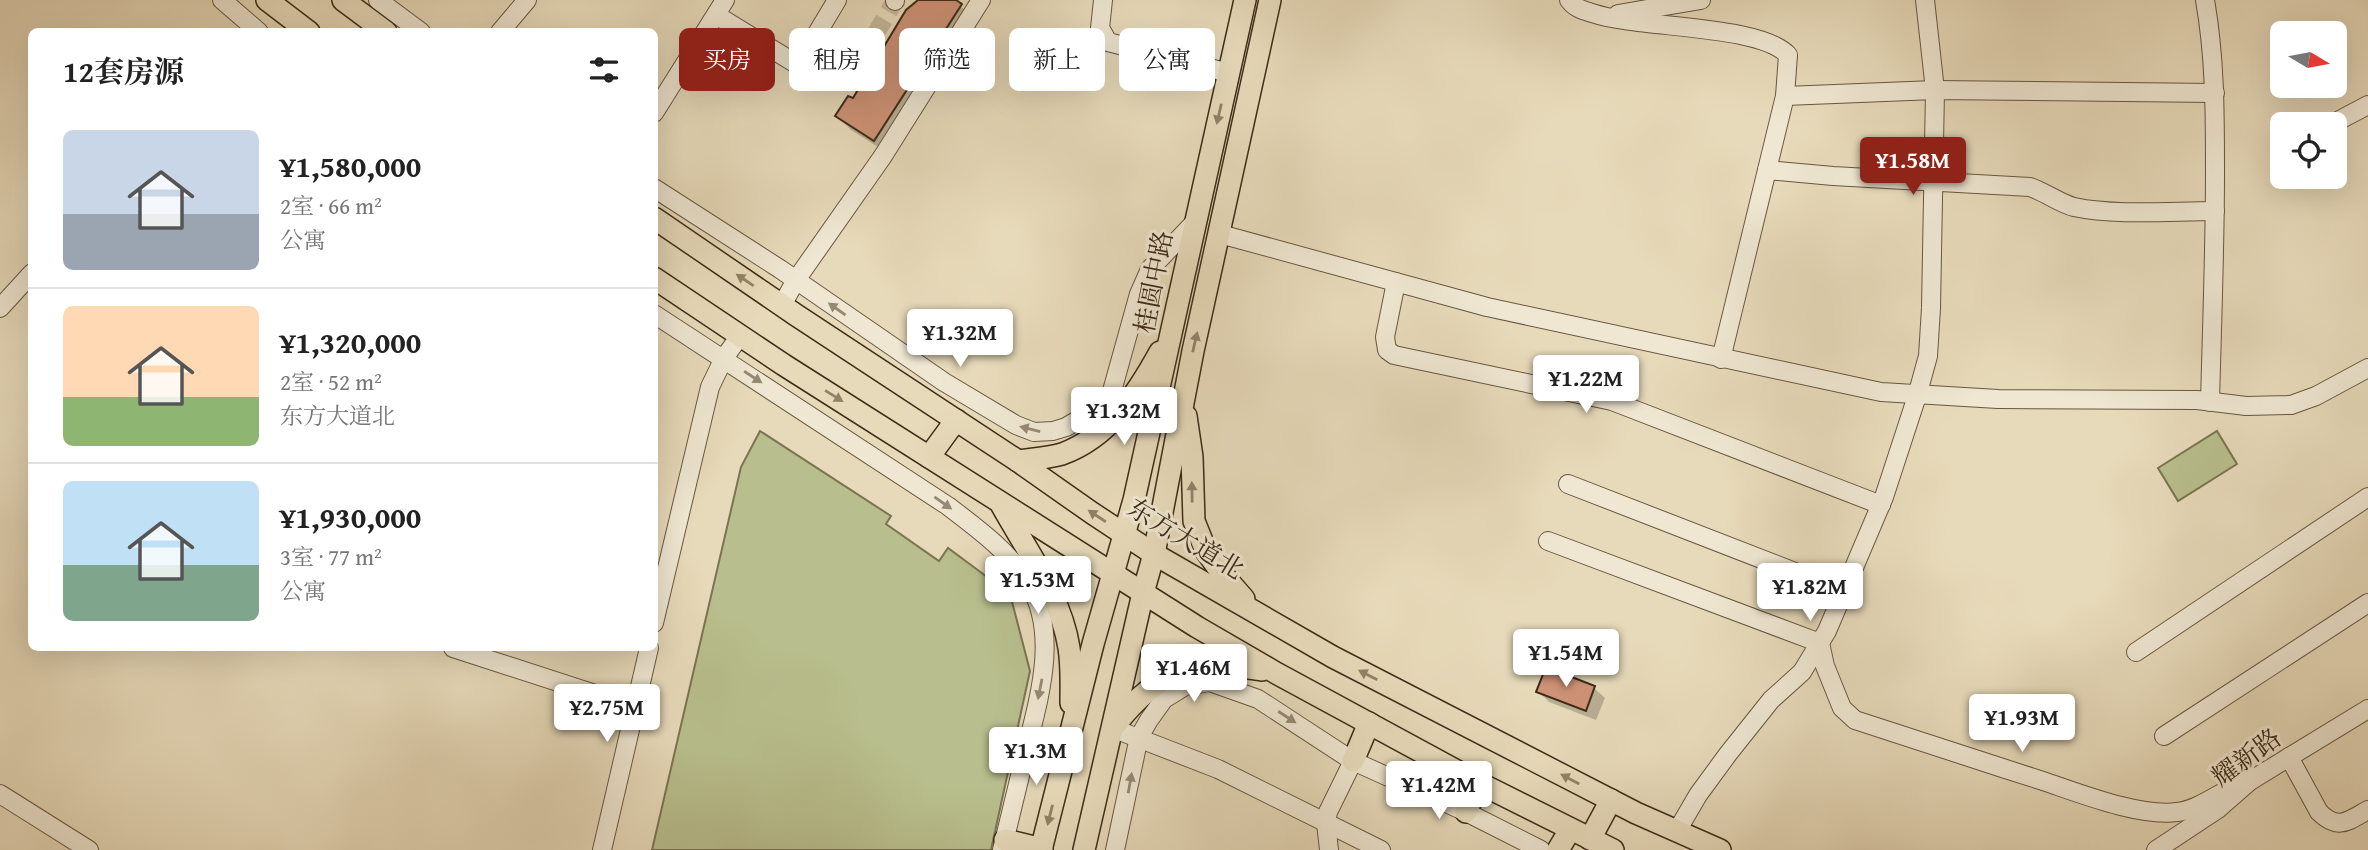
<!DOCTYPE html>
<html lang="zh">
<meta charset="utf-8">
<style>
body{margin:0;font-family:"Gentium Book Plus","Noto Serif SC",serif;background:#f2f2f2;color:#222;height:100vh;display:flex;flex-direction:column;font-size:26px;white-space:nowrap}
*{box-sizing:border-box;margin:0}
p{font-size:23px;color:#767676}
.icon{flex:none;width:38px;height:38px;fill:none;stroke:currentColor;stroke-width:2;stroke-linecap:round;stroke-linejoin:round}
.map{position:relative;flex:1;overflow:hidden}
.panel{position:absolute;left:28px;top:28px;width:630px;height:623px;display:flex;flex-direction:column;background:#fff;border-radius:10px;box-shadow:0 7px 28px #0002}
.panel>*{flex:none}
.guide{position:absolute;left:679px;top:28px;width:665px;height:63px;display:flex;gap:14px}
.needle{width:46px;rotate:100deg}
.fabs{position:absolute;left:2270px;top:21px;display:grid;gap:14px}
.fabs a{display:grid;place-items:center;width:77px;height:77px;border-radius:10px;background:#fff;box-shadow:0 7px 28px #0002;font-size:35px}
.price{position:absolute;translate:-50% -60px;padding:0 16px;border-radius:7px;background:#fff;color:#222;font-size:23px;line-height:46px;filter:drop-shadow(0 2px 4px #0008)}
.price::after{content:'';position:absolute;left:50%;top:42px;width:21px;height:16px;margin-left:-10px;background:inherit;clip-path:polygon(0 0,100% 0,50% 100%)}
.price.selected{background:#8f2418;color:#fff}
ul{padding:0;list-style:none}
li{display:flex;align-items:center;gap:21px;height:175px;padding:0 35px}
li+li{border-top:2px solid #e0e0e0}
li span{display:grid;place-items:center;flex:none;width:196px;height:140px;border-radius:10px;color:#555}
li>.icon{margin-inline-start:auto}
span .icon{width:84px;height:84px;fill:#fffc;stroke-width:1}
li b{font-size:30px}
h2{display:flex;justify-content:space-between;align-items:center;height:84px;padding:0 35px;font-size:30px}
.pill{padding:0 24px;border-radius:10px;background:#fff;box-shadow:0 7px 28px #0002;font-size:24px;line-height:63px}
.pill.selected{background:#8f2418;color:#fff}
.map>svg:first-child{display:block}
</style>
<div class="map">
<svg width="2368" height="850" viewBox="0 0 2368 850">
<rect width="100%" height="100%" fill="#e7daba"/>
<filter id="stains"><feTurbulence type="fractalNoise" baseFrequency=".00286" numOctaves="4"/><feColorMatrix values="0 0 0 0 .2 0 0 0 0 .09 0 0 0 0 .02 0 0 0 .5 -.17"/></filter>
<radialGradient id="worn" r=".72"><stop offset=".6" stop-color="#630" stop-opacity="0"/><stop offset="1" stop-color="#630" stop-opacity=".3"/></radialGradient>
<!-- green -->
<g fill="#b8be8d" stroke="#7a7452" stroke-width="2">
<path d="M760,431l131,85 -5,8 53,37 9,-13 62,46 20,77 -39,179h-339l89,-383z"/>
<path d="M2217,431l20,33 -59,37 -20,-33z"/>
</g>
<!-- shadow -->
<g fill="#0003">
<path d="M920,0h33l22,19 -86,135 -38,-24 -14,-14 17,-16z"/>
<path d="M1594,688l11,10 -9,22 -47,-18 -11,-11z"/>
</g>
<!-- building -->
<g fill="#ce9276" stroke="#3d2b17" stroke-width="2">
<path d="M918,0h38l6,4 -88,137 -39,-25 13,-20 5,2 53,-88z"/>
<path d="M1546,667l49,19 -9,25 -50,-19z"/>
</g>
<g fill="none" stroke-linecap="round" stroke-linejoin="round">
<!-- minor-tunnel -->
<path stroke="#c5b799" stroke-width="18" stroke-dasharray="18 9" stroke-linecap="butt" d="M861,58l34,-57"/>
<defs>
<g id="minor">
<path d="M222,0l37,32"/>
<path d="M378,0l43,32"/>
<path d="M1103,0l-3,28 8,14 121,31"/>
<path d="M1569,0c6,8 13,10 23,13 47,16 167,11 196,42l-3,41 -64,263"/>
<path d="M2205,0c10,57 10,113 10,171 0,77 -3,154 -5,231"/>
<path d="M895,1v-1"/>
<path d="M1618,14l83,-14"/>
<path d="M716,15l82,50 39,-65"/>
<path d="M500,32l27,-32"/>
<path d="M798,65c22,10 42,5 63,-7"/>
<path d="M1785,96l150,-6 280,3"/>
<path d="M654,113l71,-113"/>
<path d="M2332,124l36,-19"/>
<path d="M1767,170l66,6 197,11c15,5 31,17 44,20 42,9 97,4 141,4"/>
<path d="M654,188l126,81 164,113 72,43 18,7 19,-1 13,-4 36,-21 10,-15 27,-97 11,-25 44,-46"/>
<path d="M1220,234l267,73 394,85 117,7 199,1 49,6 45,-1 25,-9 52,-28"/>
<path d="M1396,282l-11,55 2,13 7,5 218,46 269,104"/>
<path d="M782,305l14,-25 87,-124 98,-156"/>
<path d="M0,308l32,-35"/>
<path d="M654,314l294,192c30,23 61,45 81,78 30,50 10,114 -3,167 -8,33 -16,66 -24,99"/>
<path d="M1568,484l276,107"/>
<path d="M1548,541l272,102 5,23 17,42 13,12c62,20 125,41 188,61 36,12 96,36 134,31 26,-3 47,-25 73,-31"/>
<path d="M654,623l56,-236 14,-29 16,-22"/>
<path d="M453,648l182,59"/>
<path d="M2136,652l232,-155"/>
<path d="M1112,728l106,41 163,81"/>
<path d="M2164,736l204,-133"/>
<path d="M2289,757l30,55c19,19 29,9 49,-2"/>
<path d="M0,794l89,56"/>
<path d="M1677,831l21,-36 30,-41 43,-54 31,-28 25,-41 57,-134 33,-101 11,-40 3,-48 4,-218 -10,-90"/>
<path d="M602,850l47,-202"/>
<path d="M1115,850l24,-113 10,-17 15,-21 21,-13 25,-4 48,17 95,62 113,51 75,38"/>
<path d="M1329,850l-3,-27 2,-11 25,-51"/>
<path d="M2156,850l62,-41 32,-28 118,-72"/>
</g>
<g id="major">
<path d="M267,0l42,32"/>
<path d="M343,0l43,32"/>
<path d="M654,218l142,97 222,146 74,52 62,41 179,103 303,156 84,37"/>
<path d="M654,278l130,87 413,262 79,46 203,110 134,67"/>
<path d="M1186,416l6,41 2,64 12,30 18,25 20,23"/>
<path d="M929,457l27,-37"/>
<path d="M1018,461c14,-2 31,-3 44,-7 47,-17 75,-60 98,-102"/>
<path d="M1002,506c25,45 59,90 67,142 3,18 2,37 2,55"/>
<path d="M1116,724c42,-54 79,-66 146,-54"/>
<path d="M1353,761l16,-38"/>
<path d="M1466,812l13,-29"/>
<path d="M1590,839l21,-39"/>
<path d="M1005,840l37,9"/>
<path d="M1041,850l52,-206 41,-144 111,-500"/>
<path d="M1084,850l59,-257 11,-39 39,-203 77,-351"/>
<path d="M1558,850l12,-20"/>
</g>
</defs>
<!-- minor casing -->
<use href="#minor" stroke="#685740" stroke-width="20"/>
<!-- major casing -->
<use href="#major" stroke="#3d2b17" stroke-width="24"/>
<!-- minor -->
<use href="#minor" stroke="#efe7d2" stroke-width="18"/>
<!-- major -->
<use href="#major" stroke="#e7daba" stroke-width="21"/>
</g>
<!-- one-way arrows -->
<defs><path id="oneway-solid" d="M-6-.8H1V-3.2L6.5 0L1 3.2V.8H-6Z" transform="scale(1.75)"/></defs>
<g fill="#928268">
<use href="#oneway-solid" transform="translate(1219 114) rotate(103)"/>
<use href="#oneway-solid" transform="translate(745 280) rotate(-146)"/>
<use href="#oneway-solid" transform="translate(1195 342) rotate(-77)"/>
<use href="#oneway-solid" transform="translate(834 396) rotate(32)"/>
<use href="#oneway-solid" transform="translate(1192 492) rotate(-91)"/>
<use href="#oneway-solid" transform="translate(1097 516) rotate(-147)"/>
<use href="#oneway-solid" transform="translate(1368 675) rotate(-153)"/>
<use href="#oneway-solid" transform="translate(1570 779) rotate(-152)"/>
<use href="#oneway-solid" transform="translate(1050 815) rotate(104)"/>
</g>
<g fill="#968974">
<use href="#oneway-solid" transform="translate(837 309) rotate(-145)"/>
<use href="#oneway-solid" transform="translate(753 377) rotate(33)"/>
<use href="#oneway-solid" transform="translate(1030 429) rotate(-166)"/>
<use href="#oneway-solid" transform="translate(943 503) rotate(35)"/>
<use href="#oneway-solid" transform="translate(1040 689) rotate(101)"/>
<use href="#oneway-solid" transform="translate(1287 717) rotate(33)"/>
<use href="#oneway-solid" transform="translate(1130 783) rotate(-80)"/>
</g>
<g text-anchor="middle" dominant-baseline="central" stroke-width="6" stroke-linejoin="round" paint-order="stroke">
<!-- street labels -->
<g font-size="26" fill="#3d2b17" stroke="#efe7d2">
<text transform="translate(1153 282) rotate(-79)">桂圆中路</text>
<text transform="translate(1186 538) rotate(31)">东方大道北</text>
<text transform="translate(2246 757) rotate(-36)">耀新路</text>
</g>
</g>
<rect width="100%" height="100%" filter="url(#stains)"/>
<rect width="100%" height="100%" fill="url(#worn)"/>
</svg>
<div class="fabs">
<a><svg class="needle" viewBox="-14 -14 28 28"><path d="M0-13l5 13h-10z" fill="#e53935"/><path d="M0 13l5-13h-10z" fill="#767676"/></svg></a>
<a><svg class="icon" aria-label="locate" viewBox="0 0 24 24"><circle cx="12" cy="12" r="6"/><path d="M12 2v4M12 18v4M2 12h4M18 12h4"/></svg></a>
</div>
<b class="price selected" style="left:1913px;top:197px">¥1.58M</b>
<b class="price" style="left:960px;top:369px">¥1.32M</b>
<b class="price" style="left:1586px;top:415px">¥1.22M</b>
<b class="price" style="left:1124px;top:447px">¥1.32M</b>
<b class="price" style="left:1038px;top:616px">¥1.53M</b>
<b class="price" style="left:1810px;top:623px">¥1.82M</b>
<b class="price" style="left:1566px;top:689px">¥1.54M</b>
<b class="price" style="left:1194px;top:704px">¥1.46M</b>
<b class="price" style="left:607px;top:744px">¥2.75M</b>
<b class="price" style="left:2022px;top:754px">¥1.93M</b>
<b class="price" style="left:1036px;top:787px">¥1.3M</b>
<b class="price" style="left:1439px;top:821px">¥1.42M</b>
<div class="guide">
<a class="pill selected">买房</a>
<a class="pill">租房</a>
<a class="pill">筛选</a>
<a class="pill">新上</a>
<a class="pill">公寓</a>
</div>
<section class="panel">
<h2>12套房源<svg class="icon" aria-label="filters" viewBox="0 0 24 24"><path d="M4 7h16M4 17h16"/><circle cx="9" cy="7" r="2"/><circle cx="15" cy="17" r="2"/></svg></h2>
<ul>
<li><span style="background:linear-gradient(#c9d6e8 60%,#9aa5b1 0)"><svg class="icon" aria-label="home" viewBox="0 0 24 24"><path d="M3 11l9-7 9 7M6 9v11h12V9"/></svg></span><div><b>¥1,580,000</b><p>2室 · 66 m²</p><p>公寓</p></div></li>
<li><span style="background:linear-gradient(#ffd9b3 65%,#8fb573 0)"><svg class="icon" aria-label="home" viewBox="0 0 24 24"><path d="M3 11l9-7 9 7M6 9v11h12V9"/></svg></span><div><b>¥1,320,000</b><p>2室 · 52 m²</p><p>东方大道北</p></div></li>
<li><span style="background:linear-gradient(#bfe0f5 60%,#7fa58c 0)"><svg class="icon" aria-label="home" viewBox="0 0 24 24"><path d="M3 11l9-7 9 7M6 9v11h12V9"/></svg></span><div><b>¥1,930,000</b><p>3室 · 77 m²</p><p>公寓</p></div></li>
</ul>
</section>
</div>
